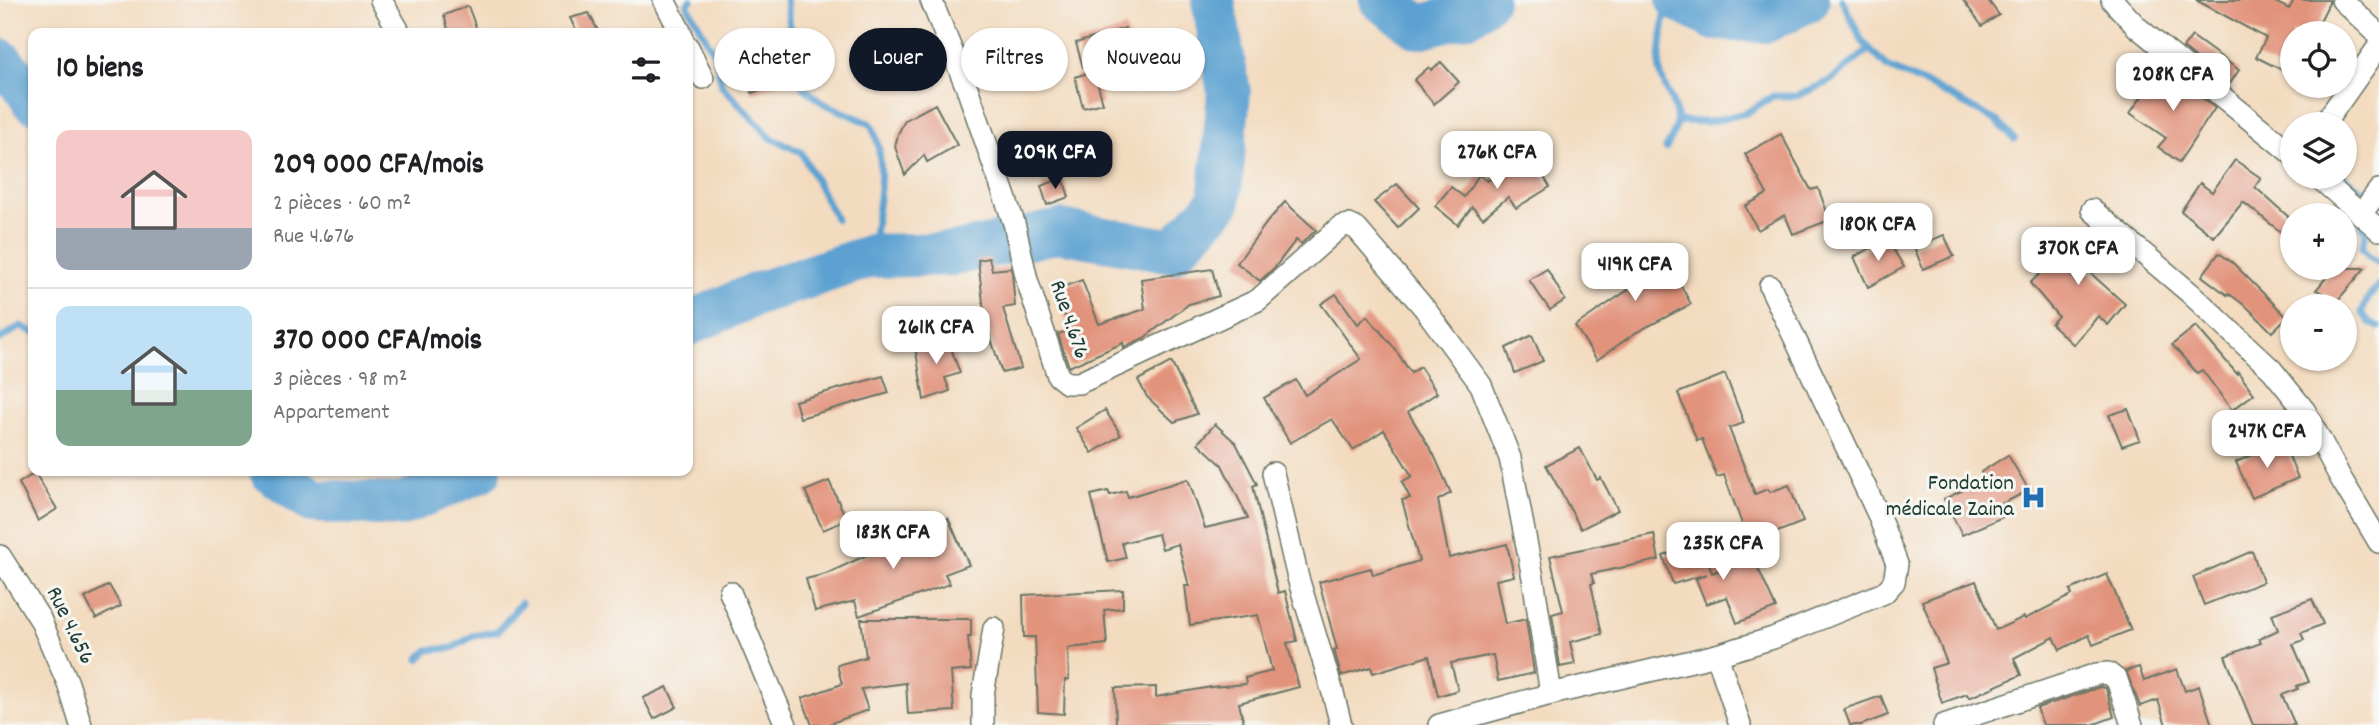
<!DOCTYPE html>
<html lang="fr">
<meta charset="utf-8">
<style>
body{margin:0;font-family:Dekko,sans-serif;background:#f2f2f2;color:#202124;height:100vh;display:flex;flex-direction:column;font-size:26px;white-space:nowrap}
*{box-sizing:border-box;margin:0}
p{font-size:23px;color:#757577}
.icon{flex:none;width:38px;height:38px;fill:none;stroke:currentColor;stroke-width:2;stroke-linecap:round;stroke-linejoin:round}
.map{position:relative;flex:1;overflow:hidden}
.details{position:absolute;left:28px;top:28px;width:665px;height:448px;display:flex;flex-direction:column;background:#fff;border-radius:14px;box-shadow:0 2px 5px #0004}
.details>*{flex:none}
.guide{position:absolute;left:714px;top:28px;width:665px;height:63px;display:flex;gap:14px}
.controls{position:absolute;left:2280px;top:21px;display:grid;gap:14px}
.controls a{display:grid;place-items:center;width:77px;height:77px;border-radius:50%;background:#fff;box-shadow:0 2px 5px #0004;font-size:35px}
.price{position:absolute;translate:-50% -60px;padding:0 16px;border-radius:14px;background:#fff;color:#222;font-size:23px;line-height:46px;filter:drop-shadow(0 2px 4px #0008)}
.price::after{content:'';position:absolute;left:50%;top:42px;width:21px;height:16px;margin-left:-10px;background:inherit;clip-path:polygon(0 0,100% 0,50% 100%)}
.price.on{background:#111827;color:#fff}
ul{padding:0;list-style:none}
li{display:flex;align-items:center;gap:21px;height:175px;padding:0 28px}
li+li{border-top:2px solid #e0e0e0}
li span{display:grid;place-items:center;flex:none;width:196px;height:140px;border-radius:14px;color:#555}
li>.icon{margin-inline-start:auto}
span .icon{width:84px;height:84px;fill:#fffc;stroke-width:1}
li b{font-size:30px}
h2{display:flex;justify-content:space-between;align-items:center;height:84px;padding:0 28px;font-size:30px}
.tag{padding:0 24px;border-radius:32px;background:#fff;box-shadow:0 2px 5px #0004;font-size:24px;line-height:63px}
.tag.on{background:#111827;color:#fff}
.map>svg:first-child{display:block}
</style>
<div class="map">
<svg width="2379" height="725" viewBox="0 0 2379 725">
<rect width="100%" height="100%" fill="#f6f6f2"/>
<filter id="ink" filterUnits="userSpaceOnUse"><feTurbulence type="fractalNoise" baseFrequency=".0143" numOctaves="2"/><feDisplacementMap in="SourceGraphic" scale="14" xChannelSelector="R" yChannelSelector="G"/><feConvolveMatrix kernelMatrix="1 2 1 2 8 2 1 2 1" color-interpolation-filters="sRGB"/></filter>
<filter id="wash" filterUnits="userSpaceOnUse"><feTurbulence type="fractalNoise" baseFrequency=".00686" numOctaves="4" result="noise"/><feDisplacementMap in="SourceGraphic" scale="28" xChannelSelector="R" yChannelSelector="G"/><feGaussianBlur stdDeviation="1.57" result="paint"/><feColorMatrix in="noise" values="0 0 0 0 0 0 0 0 0 0 0 0 0 0 0 0 0 1.4 0 .05"/><feComposite in="paint" operator="in"/></filter>
<g filter="url(#wash)">
<rect width="100%" height="100%" fill="#f3dbbf"/>
<g fill="none" stroke-linecap="round" stroke-linejoin="round">
<!-- stream -->
<g stroke="#5ba1d1" stroke-width="7">
<path d="M691,0l-4,4 27,49 8,33 49,52 30,14 35,67"/>
<path d="M786,0l4,26 1,38 12,23 20,16 48,21c19,39 5,90 0,132"/>
<path d="M1758,0l8,21"/>
<path d="M1800,0l2,3"/>
<path d="M1842,0l20,41 25,26 48,21 63,34 16,17"/>
<path d="M1676,125l1,-4 31,1 38,-9 27,-17h24l33,-15 40,-32"/>
<path d="M1666,148c23,-36 2,-44 -6,-77 -2,-12 5,-56 7,-71"/>
<path d="M2345,177l23,18"/>
<path d="M2361,226l5,7 -4,15 6,7"/>
<path d="M2369,256l10,7"/>
<path d="M2379,284l-11,15 -6,13 7,10 10,5"/>
<path d="M0,339l21,-13 12,6"/>
<path d="M419,659l9,-9 25,-2 20,-12 25,-5 23,-28"/>
</g>
<!-- river -->
<g stroke="#5ba1d1" stroke-width="44">
<path d="M1381,0l38,27 50,-13 17,-14"/>
<path d="M1678,0l37,19 51,2 42,-21"/>
<path d="M0,60l27,30 6,11"/>
<path d="M688,324l66,-29 117,-39 82,-2 107,-23 113,20 46,-48 10,-111 -16,-92"/>
<path d="M271,471l42,30 87,4 80,-34"/>
</g>
</g>
<g id="blocks">
<!-- building -->
<g fill="#e2937b">
<path d="M1963,0h25l11,15 -17,11z"/>
<path d="M2196,0h75l18,9 5,-9h35v3l-15,30h-22v12l-8,20 -2,-1 -2,5 -24,-12 10,-19z"/>
<path d="M468,6l10,27h-29l-5,-18z"/>
<path d="M589,13l10,20h-22l-7,-15z"/>
<path d="M1125,28l8,24 -50,15 -7,-24z"/>
<path d="M2192,36l47,34 -10,15 -46,-37z"/>
<path d="M1035,41l7,33 -21,5 -8,-33z"/>
<path d="M768,56l10,28 -26,9 -11,-28z"/>
<path d="M1441,62l18,20 -25,22 -20,-24 15,-13 2,3z"/>
<path d="M2164,66l51,42 -36,54 -21,-15 8,-9 -36,-25z"/>
<path d="M1094,71l9,32 -20,5 -8,-31z"/>
<path d="M935,104l22,41 -30,17 -3,-7 -19,20 -10,-28 3,-13 7,-14z"/>
<path d="M1781,134l30,56 7,-2 12,32 -37,14 -8,-19 -27,15 -13,-24 22,-12 -22,-40z"/>
<path d="M1532,153l11,16 -3,2 10,16 -34,21 -8,-11 -25,21 -11,-11 -14,18 -23,-19 16,-19 13,10 15,-22 8,6z"/>
<path d="M2235,160l26,18 -6,9 37,33v21l-49,-39 -29,35 -33,-26 19,-28 12,9z"/>
<path d="M1063,178l6,19 -22,8 -6,-19z"/>
<path d="M1397,184l22,24 -21,20 -24,-26z"/>
<path d="M1285,202l31,28 -15,14 -5,-4 -21,27 -15,14 -23,-18 31,-42z"/>
<path d="M2091,227l23,19 -26,25 37,33 -17,21 -10,-9 -24,29 -23,-21 7,-8 -28,-33z"/>
<path d="M1944,235l10,21 -31,13 -9,-22z"/>
<path d="M1887,239l17,28 -36,20 -14,-30z"/>
<path d="M1659,246l32,58 -56,29 -38,27 -22,-34 53,-36 -12,-21z"/>
<path d="M2219,253l14,10 54,54 -15,15 -25,-25 -19,-14 -1,2 -25,-19z"/>
<path d="M989,258l3,12 19,-2 1,4 3,34 -12,2 18,60 -19,5 -17,-53 -7,-60z"/>
<path d="M2334,268h31l-27,32 -22,-10z"/>
<path d="M1212,269l7,27 -30,8 -45,34 -20,9 -1,-4 -54,24 -11,-33 13,-4 -17,-40 28,-10 17,44 46,-15 -4,-30z"/>
<path d="M1547,269l18,31 -15,10 -21,-30z"/>
<path d="M1336,294l22,30 9,-8 25,29 19,28 9,-6 17,26 -29,19 26,43 17,38 -13,7 11,58 58,-14 7,32 -18,4 9,44 21,-5 8,54 -36,8 -5,-26 -42,8 7,27 -20,6 -9,-40 -56,17 -2,-6 -30,9 -7,-26 3,-1 -18,-67 52,-14 2,7 46,-14 -17,-61 8,-2 -8,-16 10,-6 -28,-46 -31,20 -21,-31 -42,24 -26,-45 32,-18 9,15 56,-36 -40,-55z"/>
<path d="M2196,326l41,48 1,-2 16,22 -22,16 -30,-40 -5,3 -25,-28z"/>
<path d="M946,335l14,38 -15,5 5,13 -26,9 -9,-54z"/>
<path d="M1532,335l11,26 -28,12 -9,-25z"/>
<path d="M1171,362l26,52 -23,8 -27,-25 -9,-17z"/>
<path d="M1725,374l19,49 -15,5 26,66 13,-5 2,3 19,-7 14,37 -54,21 -25,-68 -7,2 -15,-38 -5,2 -19,-48z"/>
<path d="M883,376l6,17 -89,25 -5,-17z"/>
<path d="M2128,409l12,31 -18,6 -13,-31z"/>
<path d="M1105,410l16,25 -29,18 -16,-25z"/>
<path d="M1215,424l21,19 21,41 -4,2 25,107 7,-2 12,50 -10,2 12,44 -60,16 5,22h-128l-1,-37 41,-1v10l55,-10 35,-3 -1,-6 27,-7 -14,-56 -68,10 -5,-39h4l-11,-42 -16,5 -4,-15 -36,9 4,15 -18,4 -17,-67 17,-4 2,4 16,-4 2,6 60,-18 17,49 43,-10 -26,-53 -24,-22z"/>
<path d="M2283,441l15,37 -46,20 -16,-36z"/>
<path d="M1580,448l17,32 4,-2 17,32 -37,19 -35,-64z"/>
<path d="M2008,455l21,35 -27,14 5,11 -45,20 -18,-36 41,-19 -4,-8z"/>
<path d="M35,473l22,36 -19,12 -19,-38z"/>
<path d="M829,481l18,39 -24,10 -18,-39z"/>
<path d="M948,518l21,47 -24,9 5,10 -91,32 -4,-15 -40,10 -9,-32 20,-5 69,-32 -1,-3z"/>
<path d="M1654,534l5,26 -68,14 3,9 -3,1 11,50 -32,8 5,22 -15,3 -8,-53 11,-3 -13,-55z"/>
<path d="M1702,542l10,31 41,-16 23,51 -39,15 -10,-26 -21,7 -10,-25 11,-5 -34,10 -10,-28z"/>
<path d="M2252,551l11,31 -59,23 -11,-28z"/>
<path d="M2107,574l24,56 -38,15 -4,-10 -29,15 -6,-13 -40,21 7,17 -52,23 -2,-4 -25,9 -11,-35 16,-5 -25,-62 54,-20 20,49 28,-13 1,2 47,-24 -2,-5z"/>
<path d="M109,585l12,21 -25,13 -11,-21z"/>
<path d="M1123,590v18l-19,2 3,34 -39,4 1,32h-4l-1,34 -26,-2 -3,-75h-11l-1,-42z"/>
<path d="M2312,599l11,25 -22,9 3,7 -11,4 16,38 -12,4 1,3 -16,6 13,30h-42l-28,-69 36,-13 -2,-4 19,-9 -6,-16z"/>
<path d="M861,619h110v18h-3l3,33 -20,2 3,39 -46,3 -2,-31 -45,6 7,21 -42,15h-14l-10,-27 40,-14 -5,-19 29,-8z"/>
<path d="M2139,667l5,14 33,-12 8,22 14,-5 13,39h-46l-8,-25 -18,6 -14,-35z"/>
<path d="M667,687l10,20 -23,12 -11,-21z"/>
<path d="M2100,687l6,1 8,29 -22,8h-49l-6,-17z"/>
<path d="M1881,696l7,19 -27,10h-11l-6,-16z"/>
</g>
</g>
</g>
<g filter="url(#ink)">
<use href="#blocks" fill-opacity="0" stroke="#697465" stroke-width="2"/>
<g fill="none" stroke-linecap="round" stroke-linejoin="round">
<defs>
<g id="street">
<path d="M381,0l19,33"/>
<path d="M664,0l17,33"/>
<path d="M931,0l36,88 47,135 13,57 31,96 9,7h12l179,-83 82,-73 9,-2 8,4 68,80 56,76 29,73 23,120 18,116"/>
<path d="M2112,0l25,27 155,127"/>
<path d="M2342,0l37,35"/>
<path d="M688,47l15,31"/>
<path d="M2324,124l55,-78"/>
<path d="M2318,177l61,53"/>
<path d="M2092,210l98,83 82,77 33,41 35,66 39,65"/>
<path d="M2361,214l18,-24"/>
<path d="M1273,473l25,105 35,115 8,32"/>
<path d="M0,556l40,63 28,64 13,42"/>
<path d="M730,592l56,133"/>
<path d="M1717,655l23,70"/>
<path d="M983,725v-30l11,-67"/>
<path d="M1439,725l112,-31 166,-39 56,-17 111,-45 10,-11 3,-18 -19,-50 -108,-228"/>
<path d="M1944,725l153,-51 11,-1 9,7 15,45"/>
</g>
</defs>
<!-- street casing -->
<use href="#street" stroke="#697465" stroke-width="24"/>
<!-- street -->
<use href="#street" stroke="#fff" stroke-width="21"/>
</g>
</g>
<!-- icons -->
<defs>
<symbol id="hospital-bare" viewBox="-9 -9 18 18"><path d="M-5-5h3v3.5h4V-5h3V5h-3V1.5h-4V5h-3Z" fill="#1f6fb2" stroke="#f6f6f2" stroke-width="2.5" paint-order="stroke"/></symbol>
</defs>
<g fill-rule="evenodd">
<use href="#hospital-bare" x="2016" y="480" width="35" height="35"/>
</g>
<g text-anchor="middle" dominant-baseline="central" stroke-width="6" stroke-linejoin="round" paint-order="stroke">
<!-- street labels -->
<g font-size="23" fill="#1f3d34" stroke="#f6f6f2">
<text transform="translate(1068 320) rotate(71)">Rue 4.676</text>
<text transform="translate(69 626) rotate(64)">Rue 4.656</text>
</g>
<!-- poi labels -->
<g font-size="23" fill="#1f3d34" stroke="#f6f6f2" text-anchor="end">
<text x="2014" y="484">Fondation<tspan x="2014" dy="26">médicale Zaina</tspan></text>
</g>
</g>
</svg>
<div class="controls">
<a><svg class="icon" aria-label="locate" viewBox="0 0 24 24"><circle cx="12" cy="12" r="6"/><path d="M12 2v4M12 18v4M2 12h4M18 12h4"/></svg></a>
<a><svg class="icon" aria-label="layers" viewBox="0 0 24 24"><path d="M12 4l9 5-9 5-9-5zM3 14l9 5 9-5"/></svg></a>
<a>+</a>
<a>−</a>
</div>
<b class="price" style="left:2173px;top:113px">208K CFA</b>
<b class="price on" style="left:1055px;top:191px">209K CFA</b>
<b class="price" style="left:1497px;top:191px">276K CFA</b>
<b class="price" style="left:1878px;top:263px">180K CFA</b>
<b class="price" style="left:2078px;top:287px">370K CFA</b>
<b class="price" style="left:1635px;top:303px">419K CFA</b>
<b class="price" style="left:936px;top:366px">261K CFA</b>
<b class="price" style="left:2267px;top:470px">247K CFA</b>
<b class="price" style="left:893px;top:571px">183K CFA</b>
<b class="price" style="left:1723px;top:582px">235K CFA</b>
<div class="guide">
<a class="tag">Acheter</a>
<a class="tag on">Louer</a>
<a class="tag">Filtres</a>
<a class="tag">Nouveau</a>
</div>
<section class="details">
<h2>10 biens<svg class="icon" aria-label="filters" viewBox="0 0 24 24"><path d="M4 7h16M4 17h16"/><circle cx="9" cy="7" r="2"/><circle cx="15" cy="17" r="2"/></svg></h2>
<ul>
<li><span style="background:linear-gradient(#f6c9c9 70%,#9aa5b1 0)"><svg class="icon" aria-label="home" viewBox="0 0 24 24"><path d="M3 11l9-7 9 7M6 9v11h12V9"/></svg></span><div><b>209 000 CFA/mois</b><p>2 pièces · 60 m²</p><p>Rue 4.676</p></div></li>
<li><span style="background:linear-gradient(#bfe0f5 60%,#7fa58c 0)"><svg class="icon" aria-label="home" viewBox="0 0 24 24"><path d="M3 11l9-7 9 7M6 9v11h12V9"/></svg></span><div><b>370 000 CFA/mois</b><p>3 pièces · 98 m²</p><p>Appartement</p></div></li>
</ul>
</section>
</div>
